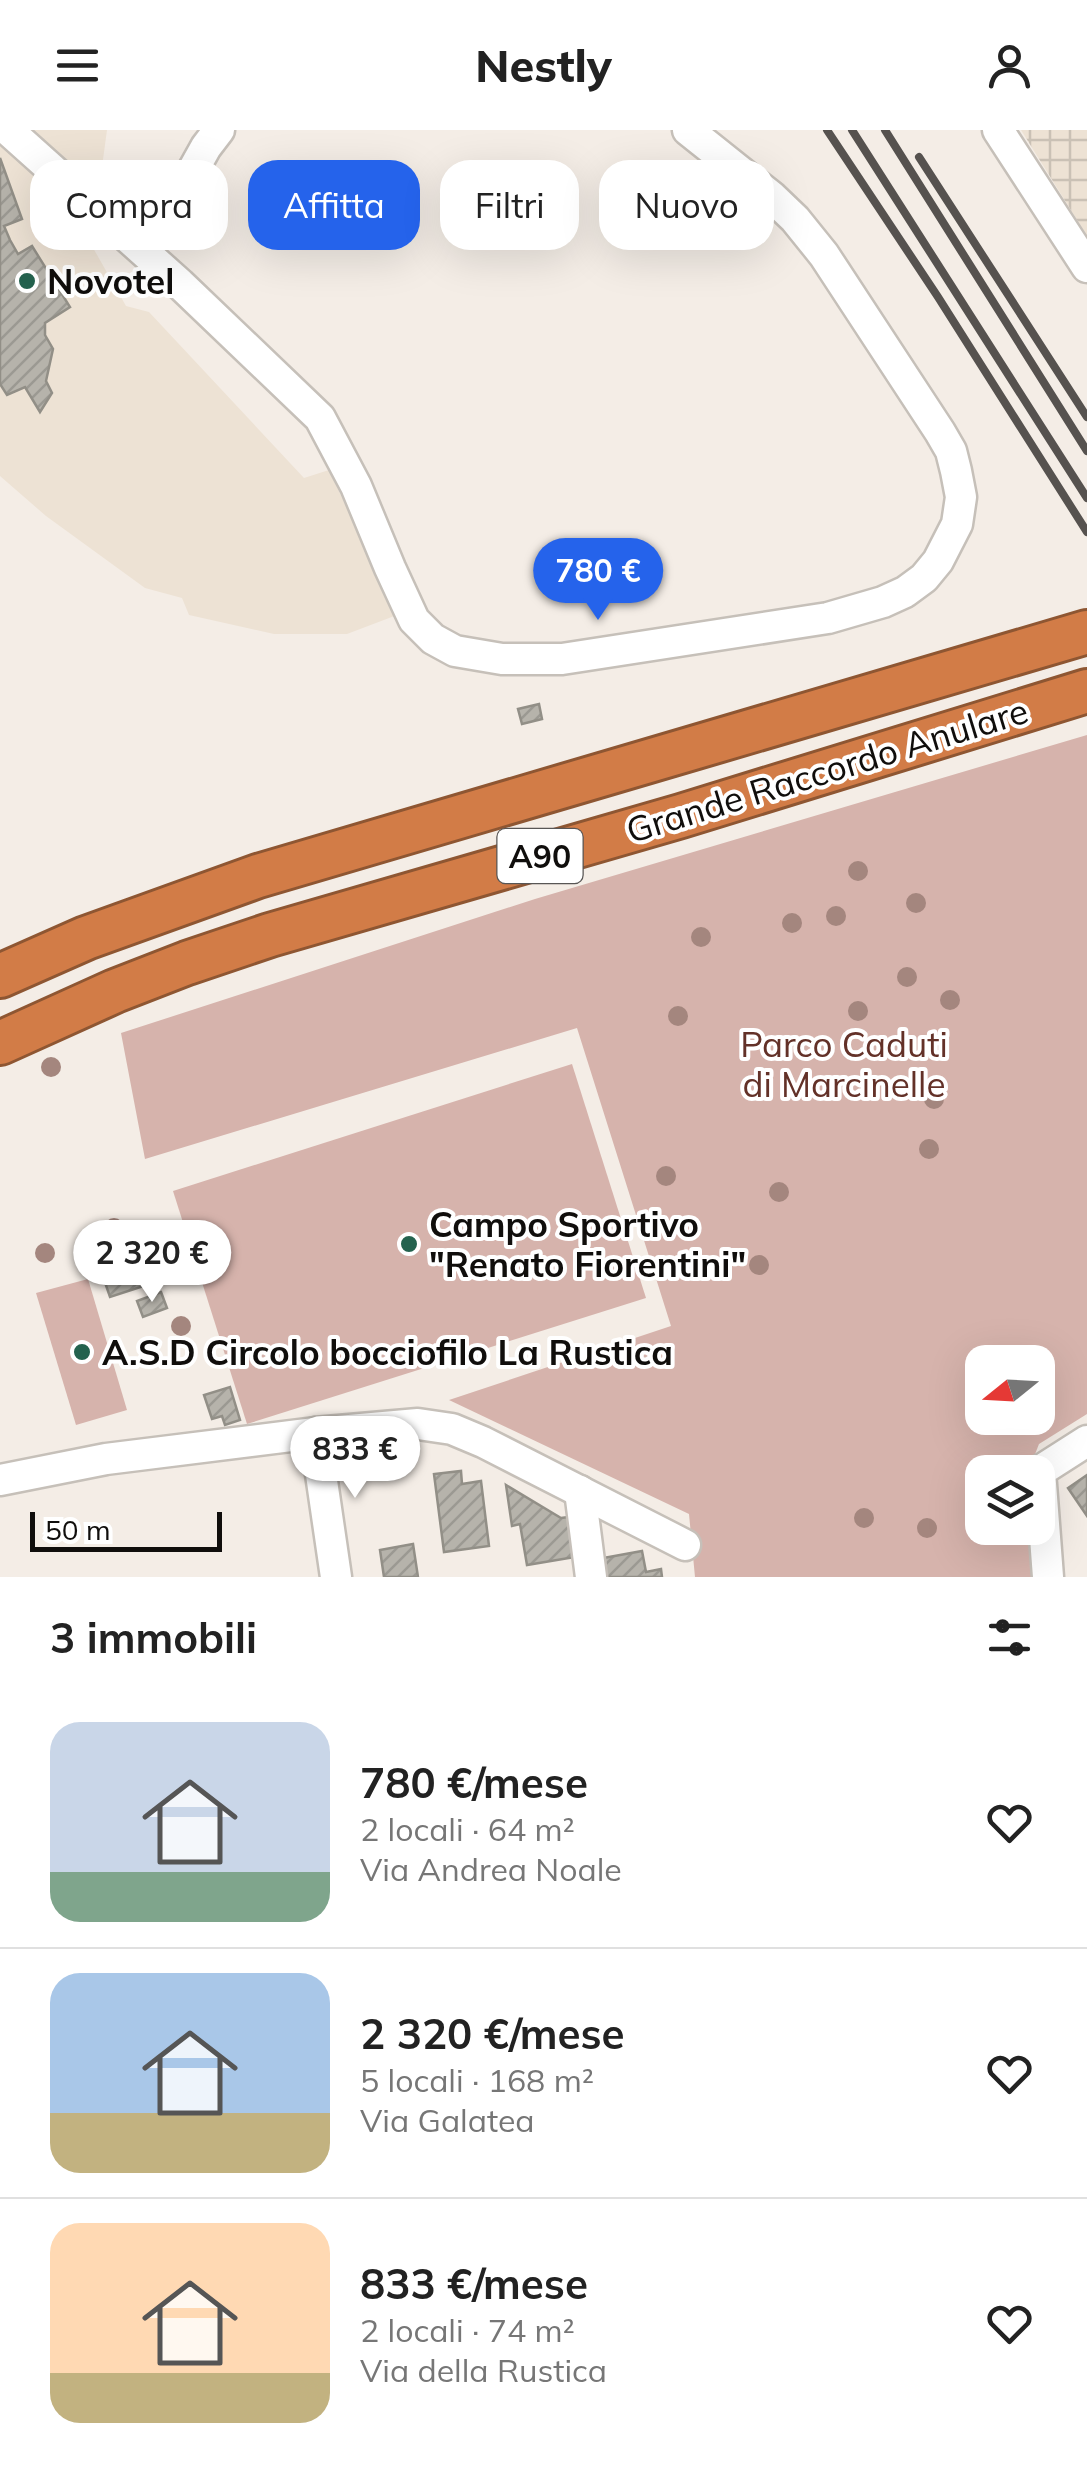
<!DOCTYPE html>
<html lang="it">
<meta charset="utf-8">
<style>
body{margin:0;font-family:Mulish,sans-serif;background:#f2f2f2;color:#222;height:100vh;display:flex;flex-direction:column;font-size:38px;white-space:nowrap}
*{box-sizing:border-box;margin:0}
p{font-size:32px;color:#767676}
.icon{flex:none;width:55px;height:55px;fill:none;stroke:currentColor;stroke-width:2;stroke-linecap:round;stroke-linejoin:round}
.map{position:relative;height:1447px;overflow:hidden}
.sheet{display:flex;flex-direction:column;background:#fff;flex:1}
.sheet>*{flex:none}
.banner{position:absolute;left:30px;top:30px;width:1028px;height:90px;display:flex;gap:20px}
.needle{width:65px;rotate:252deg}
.controls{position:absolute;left:965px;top:1215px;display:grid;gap:20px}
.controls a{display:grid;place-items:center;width:90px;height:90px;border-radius:20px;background:#fff;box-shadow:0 10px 40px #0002;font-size:50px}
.scale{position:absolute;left:30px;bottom:25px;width:192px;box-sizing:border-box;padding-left:10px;border:5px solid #100e0c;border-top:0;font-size:28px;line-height:35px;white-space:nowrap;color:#100e0c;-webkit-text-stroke:8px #fff;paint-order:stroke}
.price{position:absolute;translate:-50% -85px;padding:0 22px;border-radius:35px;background:#fff;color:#222;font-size:32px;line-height:65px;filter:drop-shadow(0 2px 5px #0008)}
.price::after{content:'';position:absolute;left:50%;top:60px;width:30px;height:22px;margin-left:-15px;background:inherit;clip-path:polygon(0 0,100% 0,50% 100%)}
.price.active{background:#2563eb;color:#fff}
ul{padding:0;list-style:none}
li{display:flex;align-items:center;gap:30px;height:250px;padding:0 50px}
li+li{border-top:2px solid #e0e0e0}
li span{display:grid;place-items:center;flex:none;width:280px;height:200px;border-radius:30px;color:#555}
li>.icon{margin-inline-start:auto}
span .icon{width:120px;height:120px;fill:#fffc;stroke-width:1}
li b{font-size:42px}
h2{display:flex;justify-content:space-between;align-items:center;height:120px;padding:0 50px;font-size:42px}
.pill{padding:0 35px;border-radius:30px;background:#fff;box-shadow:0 10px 40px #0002;font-size:35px;line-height:90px}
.pill.active{background:#2563eb;color:#fff}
header{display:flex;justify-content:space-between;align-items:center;height:130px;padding:0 50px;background:#fff;font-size:45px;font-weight:800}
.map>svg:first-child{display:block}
</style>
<header><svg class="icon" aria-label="menu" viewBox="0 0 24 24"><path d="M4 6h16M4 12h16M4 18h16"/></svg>Nestly<svg class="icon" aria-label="person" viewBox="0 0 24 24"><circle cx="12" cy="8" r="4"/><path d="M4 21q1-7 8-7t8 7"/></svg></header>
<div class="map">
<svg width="1087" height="1447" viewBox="0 0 1087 1447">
<defs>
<pattern id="industrial-grid" width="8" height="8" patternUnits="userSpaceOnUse" patternTransform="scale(2.5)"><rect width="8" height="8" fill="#ede2d4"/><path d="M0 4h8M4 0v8" fill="none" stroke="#cac1b5"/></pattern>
<pattern id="building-hatch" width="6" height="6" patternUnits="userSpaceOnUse" patternTransform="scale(2.5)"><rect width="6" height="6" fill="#b6b3ab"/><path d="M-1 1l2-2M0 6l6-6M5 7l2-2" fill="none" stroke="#9b9992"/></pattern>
</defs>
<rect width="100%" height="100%" fill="#f4ede6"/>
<!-- built -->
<path fill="#ede2d4" d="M0,0h107l-5,37 -27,49 51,90 23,6 155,166 25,-8 68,145 -50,19h-73l-85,-19 -7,-17 -37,-10 -99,-72 -46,-40z"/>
<!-- industrial -->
<path fill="url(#industrial-grid)" d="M1021,0h66v106z"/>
<!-- park -->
<g fill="#d6b3ac" fill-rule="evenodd">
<path d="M1087,605v679l-48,30 -11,28h-46v56h46l4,49h-337l-6,-63 -240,-114 222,-74 -94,-298 -432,131 -24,-126 414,-134zM982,1232h56v56h-56z"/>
<path d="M572,934l74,234 -399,126 -74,-233z"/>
<path d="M88,1149l39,131 -51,15 -40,-132z"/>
</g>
<!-- building -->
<g fill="url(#building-hatch)" stroke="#928f87" stroke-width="2.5">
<path d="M0,28l22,61 -18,7 6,14 8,14 14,-8 38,61 -25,16v12l8,14 -7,32 6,12 -12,19 -15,-25 -18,8 -7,-11z"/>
<path d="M539,574l3,15 -20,5 -4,-15z"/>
<path d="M139,1122l11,32 -40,13 -11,-32z"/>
<path d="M161,1162l6,16 -24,9 -6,-16z"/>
<path d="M230,1257l10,33 -15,5 -3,-9 -10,3 -8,-24z"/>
<path d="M461,1341l1,13 19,-3 8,65 -45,6 -10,-78z"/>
<path d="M1087,1345v41l-19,-28z"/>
<path d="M506,1355l55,33 8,-1 6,40 -48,8 -7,-41 -8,2z"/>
<path d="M413,1414l5,33h-34l-4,-27z"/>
<path d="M642,1421l4,21 15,-3 1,8h-60l-4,-18z"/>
</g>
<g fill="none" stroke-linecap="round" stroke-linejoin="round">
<defs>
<g id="minor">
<path d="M8,0l172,154 140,134 36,68 34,82 24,52 19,19 22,12 47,8h60l266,-41 55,-16 22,-10 19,-14 14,-17 19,-37 4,-27 -5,-26 -5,-20 -11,-19 -116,-177 -29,-36 -23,-22 -84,-67"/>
<path d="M998,0l89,137"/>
<path d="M168,85l38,-68 13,-17"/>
<path d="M315,1303l21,144"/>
<path d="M0,1350l106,-21 209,-26 103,-9 34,5 31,13 202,103"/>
<path d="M580,1361l11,86"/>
<path d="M1048,1447l-8,-106 47,-30"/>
</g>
<g id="highway">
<path d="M0,846l86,-38 172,-62 829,-244"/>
<path d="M0,913l115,-52 72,-28 83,-28 411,-119 406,-125"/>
</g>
</defs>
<!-- minor casing -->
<use href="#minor" stroke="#c6c0b9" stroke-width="35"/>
<!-- highway casing -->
<use href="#highway" stroke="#8e5632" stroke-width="48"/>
<!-- minor -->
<use href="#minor" stroke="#fff" stroke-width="30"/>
<!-- highway -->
<use href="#highway" stroke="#d27c47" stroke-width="42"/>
<!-- rail -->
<g stroke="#56524f" stroke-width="8">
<path d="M827,0l111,167 149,235"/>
<path d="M852,0l235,368"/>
<path d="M885,0l202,321"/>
<path d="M919,27l168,260"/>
</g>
</g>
<!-- trees -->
<g fill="#a4867e">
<circle cx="858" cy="741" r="10"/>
<circle cx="916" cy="773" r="10"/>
<circle cx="836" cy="786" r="10"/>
<circle cx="792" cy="793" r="10"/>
<circle cx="701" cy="807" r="10"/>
<circle cx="907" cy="847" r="10"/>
<circle cx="950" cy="870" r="10"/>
<circle cx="858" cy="881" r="10"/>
<circle cx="678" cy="886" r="10"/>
<circle cx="51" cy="937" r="10"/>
<circle cx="934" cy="969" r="10"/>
<circle cx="929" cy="1019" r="10"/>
<circle cx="666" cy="1046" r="10"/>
<circle cx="779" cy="1062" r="10"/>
<circle cx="114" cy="1098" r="10"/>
<circle cx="45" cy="1123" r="10"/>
<circle cx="759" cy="1135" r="10"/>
<circle cx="181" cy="1196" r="10"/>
<circle cx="864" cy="1388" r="10"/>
<circle cx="927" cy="1398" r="10"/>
</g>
<!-- markers -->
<g fill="#24624e" stroke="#fff" stroke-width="4">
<circle cx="27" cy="151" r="10"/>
<circle cx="409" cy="1114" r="10"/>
<circle cx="82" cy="1222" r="10"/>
</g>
<g text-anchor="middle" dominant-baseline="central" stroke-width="8" stroke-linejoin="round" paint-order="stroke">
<!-- shield labels -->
<rect fill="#fff" stroke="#585655" stroke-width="2.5" x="497.5" y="699" width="85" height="54" rx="8"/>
<g font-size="32" font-weight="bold" fill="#100e0c">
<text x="540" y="726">A90</text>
</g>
<!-- poi labels -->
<g font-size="35" font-weight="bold" fill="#100e0c" stroke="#fff" text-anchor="start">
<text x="47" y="151">Novotel</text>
<text x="429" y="1094">Campo Sportivo<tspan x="429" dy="40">"Renato Fiorentini"</tspan></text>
<text x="102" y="1222">A.S.D Circolo bocciofilo La Rustica</text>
</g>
<!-- street labels -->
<g font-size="35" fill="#100e0c" stroke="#fff">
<text transform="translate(827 640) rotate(-17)">Grande Raccordo Anulare</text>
</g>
<!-- park labels -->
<g font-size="35" fill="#633128" stroke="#fff">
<text x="844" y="914">Parco Caduti<tspan x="844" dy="40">di Marcinelle</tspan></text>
</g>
</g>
</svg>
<div class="controls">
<a><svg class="needle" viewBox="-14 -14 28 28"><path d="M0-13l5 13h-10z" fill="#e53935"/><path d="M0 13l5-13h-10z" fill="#767676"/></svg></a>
<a><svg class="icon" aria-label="layers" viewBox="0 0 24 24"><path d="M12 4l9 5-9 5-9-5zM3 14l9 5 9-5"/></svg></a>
</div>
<div class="scale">50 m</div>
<b class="price active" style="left:598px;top:493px">780 €</b>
<b class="price" style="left:152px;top:1175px">2 320 €</b>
<b class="price" style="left:355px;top:1371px">833 €</b>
<div class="banner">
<a class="pill">Compra</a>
<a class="pill active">Affitta</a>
<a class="pill">Filtri</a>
<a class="pill">Nuovo</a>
</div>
</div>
<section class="sheet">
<h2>3 immobili<svg class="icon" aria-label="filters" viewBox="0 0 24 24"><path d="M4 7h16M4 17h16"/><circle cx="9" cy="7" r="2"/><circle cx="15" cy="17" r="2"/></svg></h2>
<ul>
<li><span style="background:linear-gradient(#c9d6e8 75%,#7fa58c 0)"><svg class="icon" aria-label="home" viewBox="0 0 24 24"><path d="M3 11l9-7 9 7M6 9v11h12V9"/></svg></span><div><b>780 €/mese</b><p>2 locali · 64 m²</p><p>Via Andrea Noale</p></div><svg class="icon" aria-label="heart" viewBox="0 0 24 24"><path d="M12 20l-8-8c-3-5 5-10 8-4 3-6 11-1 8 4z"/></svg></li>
<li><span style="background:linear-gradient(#a9c7e8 70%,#c2b280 0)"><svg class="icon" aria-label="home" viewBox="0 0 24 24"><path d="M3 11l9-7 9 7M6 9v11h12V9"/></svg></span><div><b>2 320 €/mese</b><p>5 locali · 168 m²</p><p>Via Galatea</p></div><svg class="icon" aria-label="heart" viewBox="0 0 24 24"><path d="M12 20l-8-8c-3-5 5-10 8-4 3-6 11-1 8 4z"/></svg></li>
<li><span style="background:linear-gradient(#ffd9b3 75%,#c2b280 0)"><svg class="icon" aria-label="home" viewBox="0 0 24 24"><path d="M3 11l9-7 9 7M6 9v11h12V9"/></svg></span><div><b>833 €/mese</b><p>2 locali · 74 m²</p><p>Via della Rustica</p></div><svg class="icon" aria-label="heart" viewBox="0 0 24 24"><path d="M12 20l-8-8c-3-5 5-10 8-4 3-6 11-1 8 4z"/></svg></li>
</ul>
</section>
